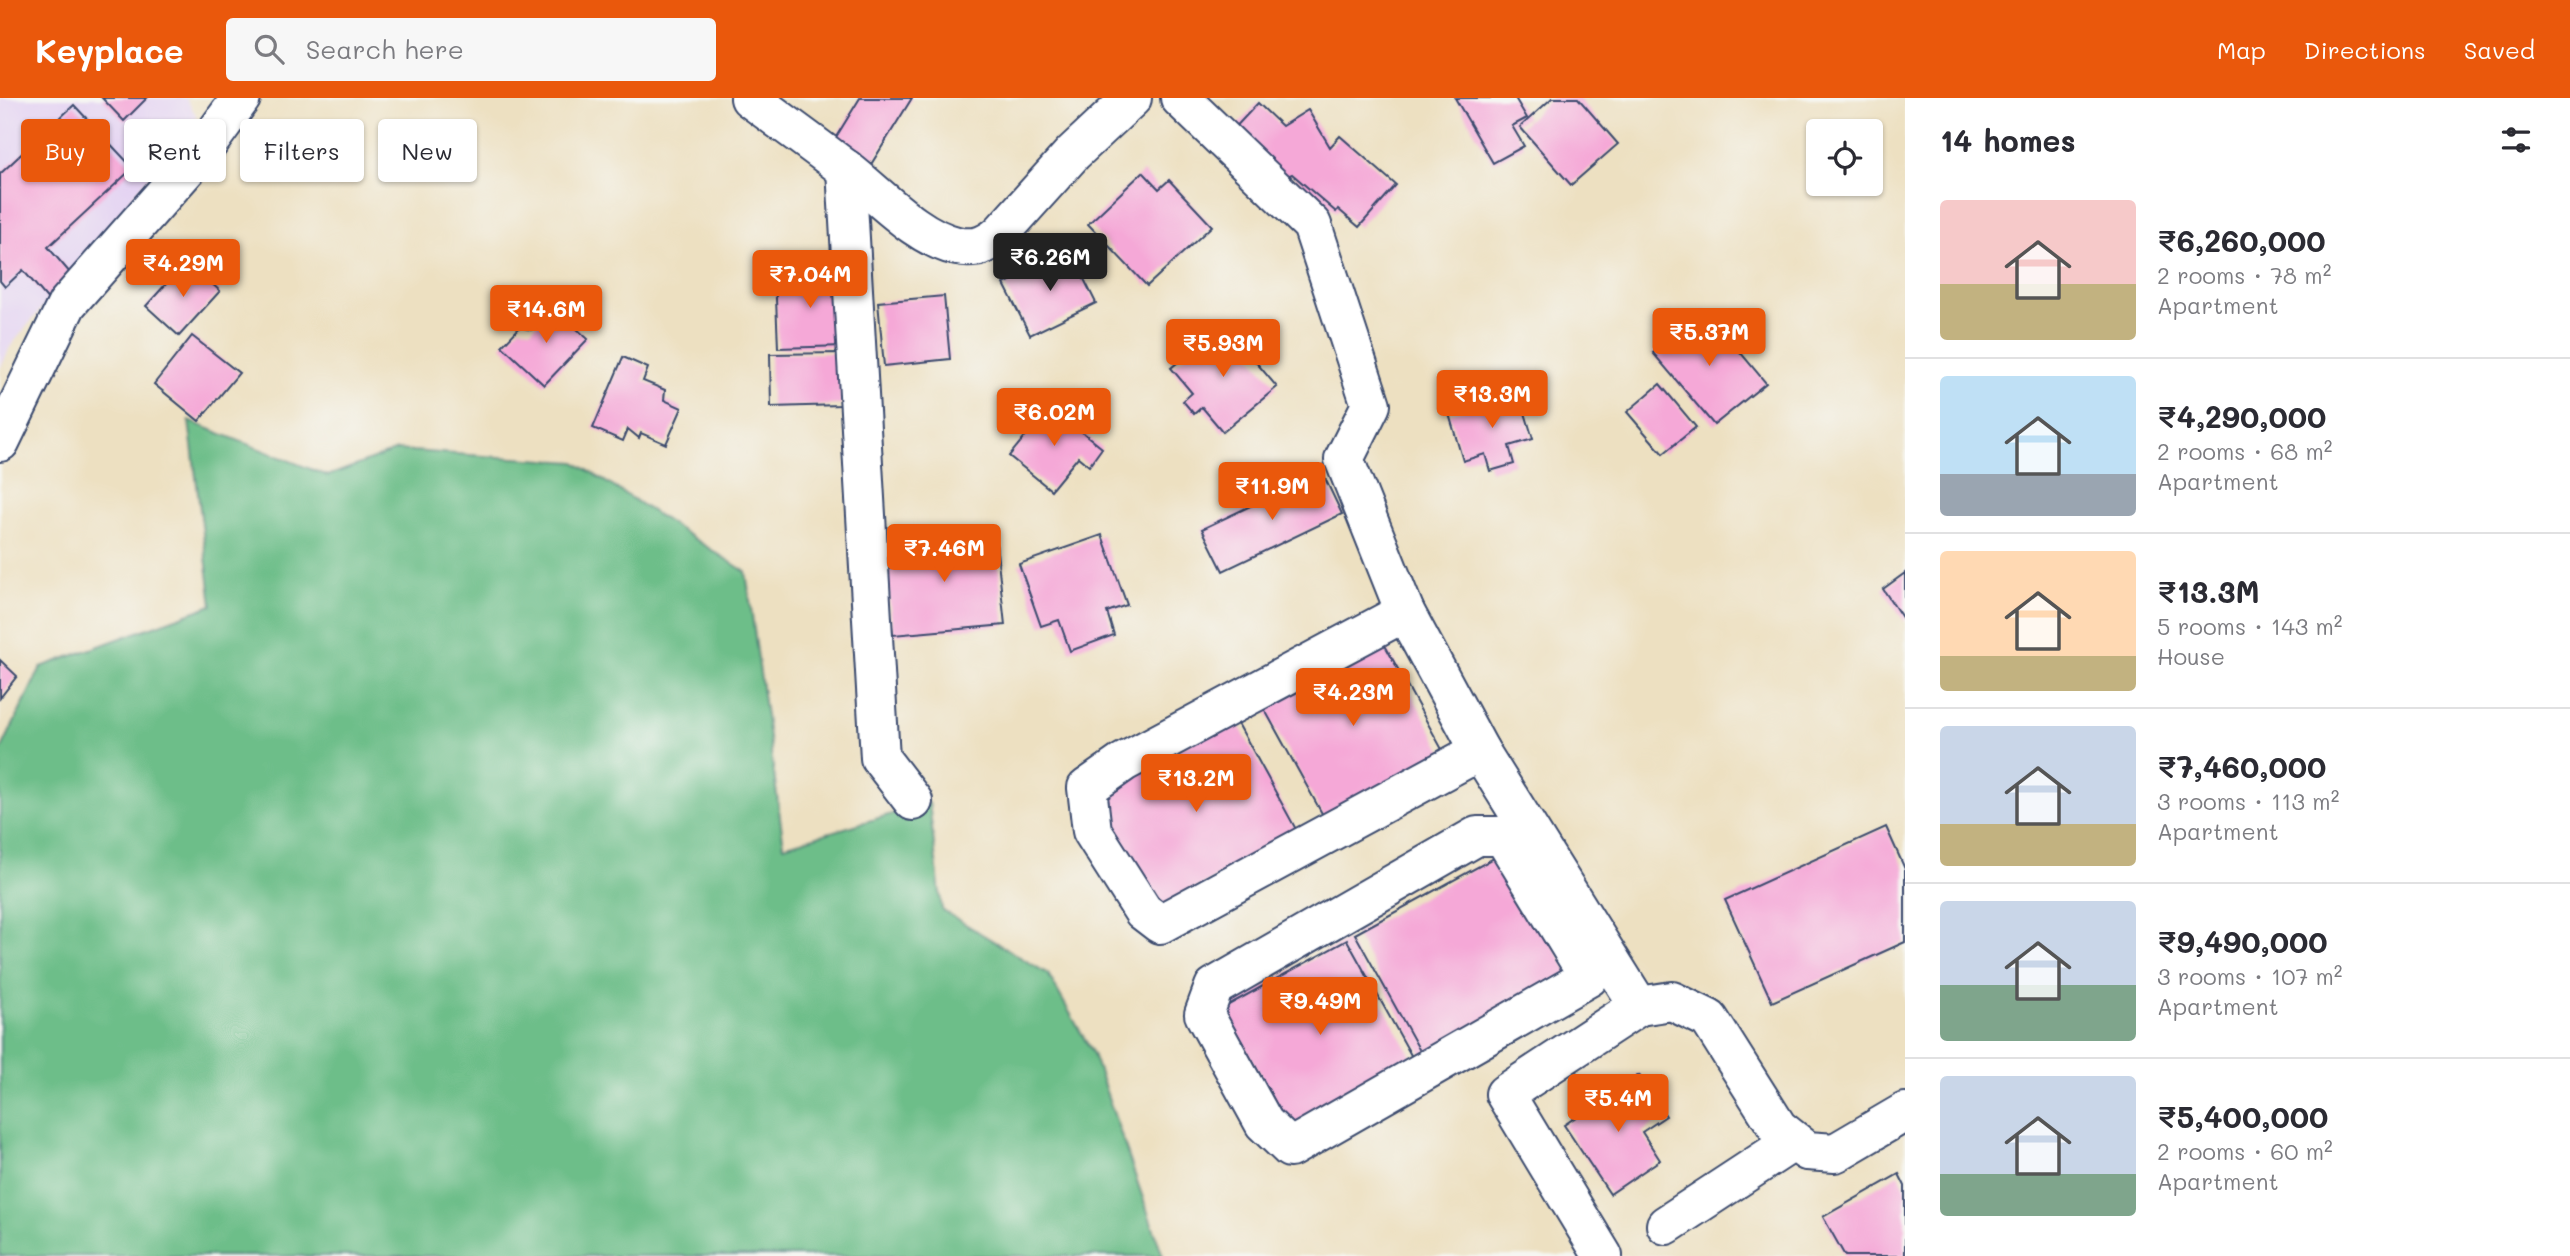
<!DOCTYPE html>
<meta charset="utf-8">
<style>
body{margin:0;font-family:Mali,sans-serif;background:#f7f7f7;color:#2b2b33;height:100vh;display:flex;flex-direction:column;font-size:26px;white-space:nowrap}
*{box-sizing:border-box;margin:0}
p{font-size:23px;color:#7c7c81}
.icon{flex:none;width:38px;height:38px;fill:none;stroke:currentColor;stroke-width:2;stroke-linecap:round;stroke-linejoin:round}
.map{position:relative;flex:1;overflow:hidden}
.details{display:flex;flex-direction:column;background:#fff;width:665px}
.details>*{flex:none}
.banner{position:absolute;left:21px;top:21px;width:665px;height:63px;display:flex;gap:14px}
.buttons{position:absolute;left:1806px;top:21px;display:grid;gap:14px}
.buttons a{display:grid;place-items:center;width:77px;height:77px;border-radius:7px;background:#fff;box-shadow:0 2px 5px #0004;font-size:35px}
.price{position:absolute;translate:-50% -60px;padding:0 16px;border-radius:7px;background:#ea580c;color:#fff;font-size:23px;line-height:46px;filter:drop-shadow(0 2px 4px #0008)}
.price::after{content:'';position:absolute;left:50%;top:42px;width:21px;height:16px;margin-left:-10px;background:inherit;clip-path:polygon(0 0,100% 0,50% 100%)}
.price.active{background:#222;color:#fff}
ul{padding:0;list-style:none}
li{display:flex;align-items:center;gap:21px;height:175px;padding:0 35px}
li+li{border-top:2px solid #e1e1e2}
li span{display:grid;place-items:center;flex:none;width:196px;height:140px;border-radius:7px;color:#555}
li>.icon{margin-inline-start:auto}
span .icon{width:84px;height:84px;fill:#fffc;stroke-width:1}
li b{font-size:30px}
h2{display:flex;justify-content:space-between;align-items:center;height:84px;padding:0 35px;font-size:30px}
.pill{padding:0 24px;border-radius:7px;background:#fff;box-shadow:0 2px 5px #0004;font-size:24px;line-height:63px}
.pill.active{background:#ea580c;color:#fff}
header{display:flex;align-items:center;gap:42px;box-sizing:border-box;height:98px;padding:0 35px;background:#ea580c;color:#fff}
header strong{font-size:33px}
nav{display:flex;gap:38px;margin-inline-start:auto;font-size:24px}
.search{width:490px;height:63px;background:#f7f7f7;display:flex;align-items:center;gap:18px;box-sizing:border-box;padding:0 24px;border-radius:7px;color:#7c7c81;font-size:26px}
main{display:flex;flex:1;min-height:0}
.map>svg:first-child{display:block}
</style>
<header>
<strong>Keyplace</strong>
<div class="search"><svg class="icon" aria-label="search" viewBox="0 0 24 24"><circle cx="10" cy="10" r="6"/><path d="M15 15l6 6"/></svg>Search here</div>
<nav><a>Map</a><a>Directions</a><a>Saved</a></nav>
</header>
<main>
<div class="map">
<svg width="1905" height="1158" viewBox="0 0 1905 1158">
<rect width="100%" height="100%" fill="#f6f6f2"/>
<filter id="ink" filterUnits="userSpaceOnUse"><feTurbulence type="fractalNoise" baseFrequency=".0143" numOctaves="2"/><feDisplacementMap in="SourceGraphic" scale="14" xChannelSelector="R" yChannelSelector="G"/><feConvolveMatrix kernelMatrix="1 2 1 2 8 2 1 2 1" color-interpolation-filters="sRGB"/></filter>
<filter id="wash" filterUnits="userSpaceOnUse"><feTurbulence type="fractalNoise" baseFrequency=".00686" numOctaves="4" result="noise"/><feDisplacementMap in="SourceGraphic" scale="28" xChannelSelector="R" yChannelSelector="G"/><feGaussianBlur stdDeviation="1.57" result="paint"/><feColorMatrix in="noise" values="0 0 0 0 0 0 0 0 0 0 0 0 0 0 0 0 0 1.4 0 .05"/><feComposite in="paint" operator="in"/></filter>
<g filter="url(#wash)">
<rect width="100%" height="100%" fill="#ede0c1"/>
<!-- built -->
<path fill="#e4d3f2" d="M0,0h186l11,19 -187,230 -10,22z"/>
<!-- forest -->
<path fill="#6dbe89" stroke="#447674" stroke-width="2" d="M189,323l139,55 69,-26 178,12 171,110 38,274 145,-43 13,107 106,64 45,80 70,202h-1163v-504l41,-85 171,-62z"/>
<g id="blocks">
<!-- building -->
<g fill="#f5a8d7">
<path d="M102,0h45l-23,23z"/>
<path d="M860,0h52l-42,68 -37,-24z"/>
<path d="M1455,0h60l12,20 -15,8 12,20 -31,17z"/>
<path d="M1552,0h26l40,46 -47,41 -51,-58z"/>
<path d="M1258,5l24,23 26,-16 22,37 10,-11 56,49 -37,42 -21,-18 -2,3 -44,-38 -11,5 -51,-46z"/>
<path d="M74,7l59,63 -85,79 28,33 -26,22 -27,-32 -18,17 -5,-6v-107z"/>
<path d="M1143,74l16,17 10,-9 43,46 -65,60 -59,-62z"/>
<path d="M1070,153l26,52 -66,32 -26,-51z"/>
<path d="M187,163l33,30 -41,45 -33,-30z"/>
<path d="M841,174l3,74 -66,2 -3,-74z"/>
<path d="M944,198l6,63 -66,7 -6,-64z"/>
<path d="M553,209l35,32 -44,46 -42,-39 18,-19 11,3z"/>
<path d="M1705,212l61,73 -52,42 -61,-72z"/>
<path d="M1224,226l53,63 -54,45 -21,-25 -8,7 -11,-13 9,-8 -21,-25z"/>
<path d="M192,238l47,37 -40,48 -45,-37z"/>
<path d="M840,255l1,52 -70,2 -1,-53z"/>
<path d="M623,259l25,11 -5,13 22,9 -1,10 18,8 -16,36 -25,-11 -2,5 -11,-9 -5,12 -30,-13z"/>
<path d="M1660,286l36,43 -33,27 -36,-42z"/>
<path d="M1519,295l14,46 -24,7 5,18 -24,7 -5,-17 -22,7 -14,-47z"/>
<path d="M1050,308l52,42 -13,18 -11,-9 -27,33 -42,-34z"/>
<path d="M1322,374l20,42 -119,57 -21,-42z"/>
<path d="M995,435l10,92 -112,10 -10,-91z"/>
<path d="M1102,437l25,70 -20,7 7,23 -44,16 -11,-31 -18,6 -22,-62z"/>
<path d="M1905,475v49l-22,-33z"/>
<path d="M1381,540l63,115 -119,66 -64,-116z"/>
<path d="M0,562l17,16 -17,22z"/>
<path d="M1235,620l63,115 -140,77 -63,-115z"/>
<path d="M1886,729l19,42v73l-133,60 -47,-102z"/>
<path d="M1503,755l69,126 -147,81 -70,-126z"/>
<path d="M1347,842l70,126 -124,68 -70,-126z"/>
<path d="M1639,977l27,41 -24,16 18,28 -50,34 -46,-69z"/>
<path d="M1899,1076l6,12v70h-60l-22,-39z"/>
</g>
</g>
</g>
<g filter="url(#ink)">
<use href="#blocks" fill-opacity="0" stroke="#3a4a6d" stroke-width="2"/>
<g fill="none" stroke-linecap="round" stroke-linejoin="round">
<defs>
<g id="minor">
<path d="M750,0c32,24 66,48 98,73 32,25 70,67 109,75 18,4 31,-1 44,-13l72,-80 59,-55"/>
<path d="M1180,0l132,127 59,180 -27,54 61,153 75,139 159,255 -134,88 98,162"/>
<path d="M846,71l34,589 33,43"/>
<path d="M0,344l67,-138 137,-155 37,-51"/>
<path d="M1405,514l-281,150 -37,26 5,43 51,80 17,13 320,-173"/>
<path d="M1477,738h26l86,141 -299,171 -26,-25 -60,-109 10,-27z"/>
<path d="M1639,908l33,-5 37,18 69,109 29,23 28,2 70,-41"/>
<path d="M1666,1127l128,-84"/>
</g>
</defs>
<!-- minor casing -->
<use href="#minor" stroke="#3a4a6d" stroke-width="42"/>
<!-- minor -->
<use href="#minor" stroke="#fff" stroke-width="38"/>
</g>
</g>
</svg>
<div class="buttons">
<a><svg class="icon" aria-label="locate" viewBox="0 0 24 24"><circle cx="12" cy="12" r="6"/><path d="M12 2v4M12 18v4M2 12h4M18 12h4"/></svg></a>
</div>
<b class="price active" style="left:1050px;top:195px">₹6.26M</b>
<b class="price" style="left:183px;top:201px">₹4.29M</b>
<b class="price" style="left:810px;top:212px">₹7.04M</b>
<b class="price" style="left:546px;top:247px">₹14.6M</b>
<b class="price" style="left:1709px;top:270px">₹5.37M</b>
<b class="price" style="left:1223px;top:281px">₹5.93M</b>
<b class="price" style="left:1492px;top:332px">₹13.3M</b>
<b class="price" style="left:1054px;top:350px">₹6.02M</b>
<b class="price" style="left:1272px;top:424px">₹11.9M</b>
<b class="price" style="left:944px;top:486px">₹7.46M</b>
<b class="price" style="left:1353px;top:630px">₹4.23M</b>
<b class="price" style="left:1196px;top:716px">₹13.2M</b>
<b class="price" style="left:1320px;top:939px">₹9.49M</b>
<b class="price" style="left:1618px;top:1036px">₹5.4M</b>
<div class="banner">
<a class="pill active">Buy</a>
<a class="pill">Rent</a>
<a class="pill">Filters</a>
<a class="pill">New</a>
</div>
</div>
<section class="details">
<h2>14 homes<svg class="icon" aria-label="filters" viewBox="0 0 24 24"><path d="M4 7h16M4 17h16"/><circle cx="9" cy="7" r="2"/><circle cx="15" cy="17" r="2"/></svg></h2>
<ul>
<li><span style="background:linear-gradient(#f6c9c9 60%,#c2b280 0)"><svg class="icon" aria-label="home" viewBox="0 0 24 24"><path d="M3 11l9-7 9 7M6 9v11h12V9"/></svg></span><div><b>₹6,260,000</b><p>2 rooms · 78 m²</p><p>Apartment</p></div></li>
<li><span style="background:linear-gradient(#bfe0f5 70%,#9aa5b1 0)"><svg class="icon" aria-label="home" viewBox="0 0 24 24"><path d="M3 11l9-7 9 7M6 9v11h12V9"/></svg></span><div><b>₹4,290,000</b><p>2 rooms · 68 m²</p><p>Apartment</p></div></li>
<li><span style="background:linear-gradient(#ffd9b3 75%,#c2b280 0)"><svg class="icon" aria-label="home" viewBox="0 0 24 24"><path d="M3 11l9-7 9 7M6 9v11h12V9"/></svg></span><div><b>₹13.3M</b><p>5 rooms · 143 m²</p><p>House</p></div></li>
<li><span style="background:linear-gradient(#c9d6e8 70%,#c2b280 0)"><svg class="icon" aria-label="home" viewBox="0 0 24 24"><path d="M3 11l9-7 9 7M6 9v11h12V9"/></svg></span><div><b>₹7,460,000</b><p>3 rooms · 113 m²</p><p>Apartment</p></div></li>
<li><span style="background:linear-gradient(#c9d6e8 60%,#7fa58c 0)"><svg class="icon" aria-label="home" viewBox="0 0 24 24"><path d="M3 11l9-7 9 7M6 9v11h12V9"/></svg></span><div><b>₹9,490,000</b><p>3 rooms · 107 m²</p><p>Apartment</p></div></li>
<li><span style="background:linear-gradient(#c9d6e8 70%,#7fa58c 0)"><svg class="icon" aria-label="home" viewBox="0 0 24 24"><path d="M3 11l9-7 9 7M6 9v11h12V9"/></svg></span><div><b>₹5,400,000</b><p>2 rooms · 60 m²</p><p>Apartment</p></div></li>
</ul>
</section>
</main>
